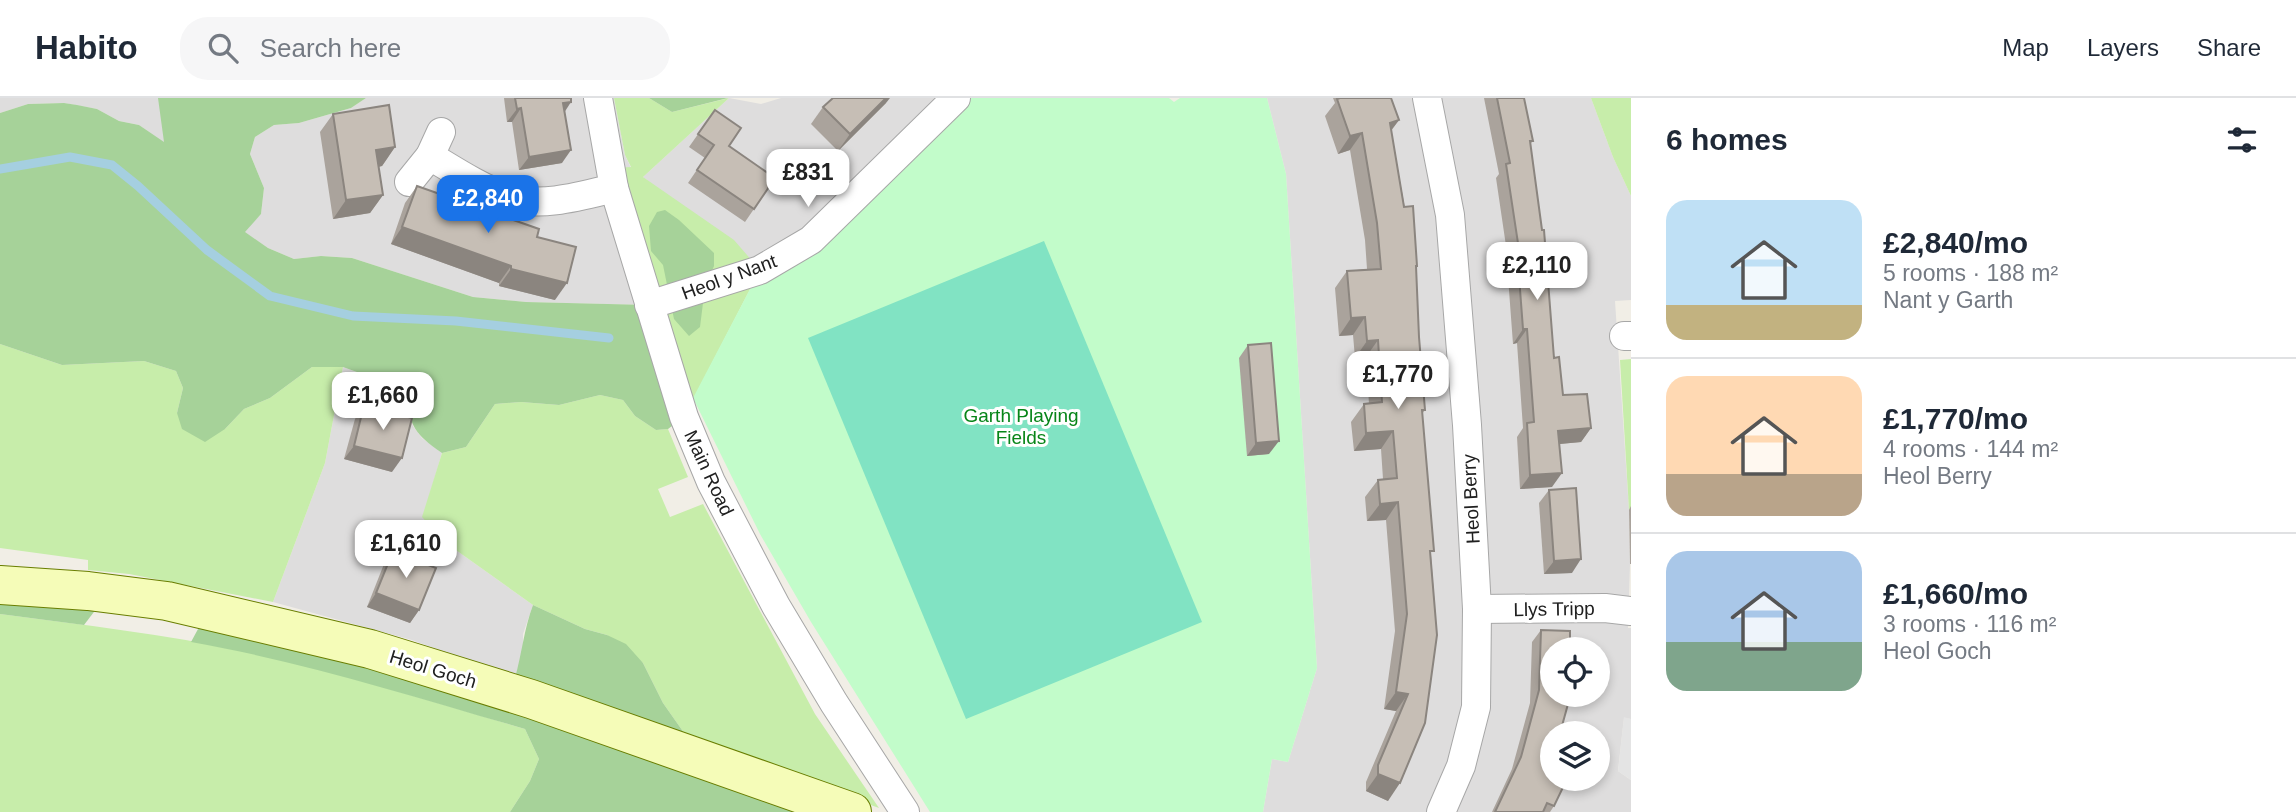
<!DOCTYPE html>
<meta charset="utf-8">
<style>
body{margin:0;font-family:Helvetica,sans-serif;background:#f6f6f7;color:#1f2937;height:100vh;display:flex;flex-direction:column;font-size:26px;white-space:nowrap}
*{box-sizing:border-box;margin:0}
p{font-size:23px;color:#747a83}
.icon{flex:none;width:38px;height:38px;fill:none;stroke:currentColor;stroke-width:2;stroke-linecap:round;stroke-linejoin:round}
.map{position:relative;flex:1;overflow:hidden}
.panel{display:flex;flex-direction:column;background:#fff;width:665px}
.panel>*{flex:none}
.controls{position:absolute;left:1540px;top:539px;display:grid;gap:14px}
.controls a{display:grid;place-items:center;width:70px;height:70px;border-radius:50%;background:#fff;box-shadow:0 4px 10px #0003;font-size:35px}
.price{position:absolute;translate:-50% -60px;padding:0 16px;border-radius:14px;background:#fff;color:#222;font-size:23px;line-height:46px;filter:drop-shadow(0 2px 4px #0008)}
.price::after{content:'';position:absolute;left:50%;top:42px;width:21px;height:16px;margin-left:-10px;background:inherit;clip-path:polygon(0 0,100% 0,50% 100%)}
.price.current{background:#1a73e8;color:#fff}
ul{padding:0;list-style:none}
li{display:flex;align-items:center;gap:21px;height:175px;padding:0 35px}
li+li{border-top:2px solid #e0e1e3}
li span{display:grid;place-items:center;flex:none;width:196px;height:140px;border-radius:21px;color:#555}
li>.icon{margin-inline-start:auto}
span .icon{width:84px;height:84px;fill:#fffc;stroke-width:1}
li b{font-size:30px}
h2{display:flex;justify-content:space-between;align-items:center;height:84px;padding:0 35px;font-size:30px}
header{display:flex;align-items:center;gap:42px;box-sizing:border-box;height:98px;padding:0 35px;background:#fff;border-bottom:2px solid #e0e1e3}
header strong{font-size:33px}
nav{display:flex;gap:38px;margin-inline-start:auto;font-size:24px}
.search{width:490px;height:63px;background:#f6f6f7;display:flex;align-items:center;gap:18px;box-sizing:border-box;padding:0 24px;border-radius:28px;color:#747a83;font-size:26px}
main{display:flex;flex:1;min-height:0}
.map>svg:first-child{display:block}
</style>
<header>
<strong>Habito</strong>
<div class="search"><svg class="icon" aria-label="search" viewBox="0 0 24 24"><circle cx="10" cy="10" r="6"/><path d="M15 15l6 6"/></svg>Search here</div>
<nav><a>Map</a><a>Layers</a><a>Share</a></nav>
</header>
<main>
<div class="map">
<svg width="1631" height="714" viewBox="0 0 1631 714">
<rect width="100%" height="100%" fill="#f1eee6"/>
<!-- residential -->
<g fill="#dedddd" fill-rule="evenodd">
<path d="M0,0h218l-47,50 -32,-23 -20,-4 -22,-12 -33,-6 -36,1 -28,9z"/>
<path d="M366,0h248l11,57 6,13 18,137 -123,-3 -53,-5 -121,-39 -31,-2 -27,3 -26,-11 -24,-16 17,-18 3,-26 -14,-34 5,-17 19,-12 25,-2 52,-15z"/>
<path d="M729,0l32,6 20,-6h175l-196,172 -117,-93z"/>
<path d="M1267,0h324l22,59 18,39v104l-16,1 14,209 1,54 -2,64h3v91l-7,-1 -6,53 13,9v32h-368l9,-53 16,3 29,-94 -31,-494zM1552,551h46v46h-46zM1552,635h46v46h-46z"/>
<path d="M343,269l36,13 26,15 7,30 10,13 20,15 -19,64 23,26 87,62 -10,29v18l-8,26 -103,-38 -139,-38 52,-139z"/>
</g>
<!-- grass -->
<g fill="#c7edaa">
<path d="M614,0h35l23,14 57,-14 -86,79 91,63 26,30 -76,147 -73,-249 20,-1 -6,-12z"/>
<path d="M1591,0h40v98l-18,-39z"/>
<path d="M0,246l62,21 82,-4 32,10 7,17 -6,25 48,16 19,-20 26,-11 42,-31h31l-18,96 -52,139 -144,-28 -41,-4v-10l-88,-12z"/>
<path d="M1631,261v151h-2l-9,-150z"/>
<path d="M600,297l23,5 12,16 21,14 12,-1 20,48 -30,12 12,28 33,-13 112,210 64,94 -190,-68 -26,-37 -20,-40 -36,-28 -22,-6 -52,-24 -87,-62 -24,-26 20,-64 24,-6 29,-43 26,-2 38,3z"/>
<path d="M0,516c82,11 166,20 247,38 94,21 186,50 278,77l14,30 -9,22 -20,31h-510z"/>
</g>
<!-- forest -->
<g fill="#a6d299">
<path d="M158,0h208l-15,10 -52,15 -25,2 -19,12 -5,17 14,34 -3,26 -16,18 23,16 26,11 27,-3 31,2 121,39 53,5 123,3 35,112 -16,12 -12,1 -21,-14 -12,-16 -23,-5 -41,10 -38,-3 -26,2 -29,43 -24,6c-28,-20 -30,-24 -37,-58l-26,-15 -36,-13h-31l-42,31 -26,11 -19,20 -20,13 -23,-13 -5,-16 6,-25 -7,-17 -32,-10 -82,4 -62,-21v-231l28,-9 36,-1 13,2 20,4 22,12 20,4 25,17z"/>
<path d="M649,0h79l-56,14z"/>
<path d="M665,112l14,10 35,33v13l-9,21 -5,40 -11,9 -15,-17 -11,-54 -12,-14 -2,-25 8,-14z"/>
<path d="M0,490l103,12 -19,25 -84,-11z"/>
<path d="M533,507l52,24 22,6 19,9 17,19 20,40 26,37 -174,-62c7,-25 9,-49 18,-73z"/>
<path d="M204,520l630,194h-324l20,-31 9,-22 -14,-30c-110,-32 -221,-67 -334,-87z"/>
</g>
<!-- park -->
<path fill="#c2fcca" d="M956,0h213l5,4 6,-4h87l19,76 31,494 -29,94 -16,-3 -9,53h-333l-119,-190 -51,-88 -67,-136 67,-128z"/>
<!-- pitch -->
<path fill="#81e3c3" d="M1044,143l158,381 -236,97 -158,-381z"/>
<!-- parking -->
<path fill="#e4e4e4" d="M1624,619l7,2v61l-13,-9z"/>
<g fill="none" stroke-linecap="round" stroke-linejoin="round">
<!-- stream -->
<path stroke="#a5cfe0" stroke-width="9" d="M0,71l70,-12 42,8 26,21 69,64 63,46 83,20 103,5 153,17"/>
<defs>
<g id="street">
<path d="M598,0l16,90 70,229 27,65 65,124 58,97 71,109"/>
<path d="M1427,0l23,117 17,210 10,184 -1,98 -15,59 -20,46"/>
<path d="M430,58c25,15 49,31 77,41 34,11 74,-1 107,-9"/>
<path d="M409,84l21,-26 11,-24"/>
<path d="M649,207l111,-35 51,-30 145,-142"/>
<path d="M1624,238h7"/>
<path d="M1477,511l128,-1 26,3"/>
</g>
<path id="secondary" d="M0,487l88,6 79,10 203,48 161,50 321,113"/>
</defs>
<!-- street casing -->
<use href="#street" stroke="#a7a7a7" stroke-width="30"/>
<!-- secondary casing -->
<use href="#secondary" stroke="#697e00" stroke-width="40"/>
<!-- street -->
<use href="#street" stroke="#fff" stroke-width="28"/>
<!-- secondary -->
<use href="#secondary" stroke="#f5fcb8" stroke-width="38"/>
</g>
<!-- wall -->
<g fill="#aaa39c">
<path d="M504,0h67l-7,14 -2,51 -43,7 -7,-48h-5z"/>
<path d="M1333,0h58l8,22 -8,11 25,138 3,68 6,73 -3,4 9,141 6,80 -49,166 -22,-10v-9l30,-71 -12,-2 11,-78 -9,-111 -19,1 -2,-24 13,-17 5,-1 -2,-30 -27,2 -3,-29 13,-18h5l-3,-47 -11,1 -2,-23 -14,1 -4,-48 12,-17 20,-2 -2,-29 -15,-90 -12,4 -13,-38 10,-13z"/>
<path d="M1484,0h40l9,43 -3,3 24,214 9,37 28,33 -10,14 -22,2 -7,43 -32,2 -3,-52 6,-9 -6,-85 -4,1 -5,-67 2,-4 -14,-95 3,-4z"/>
<path d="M886,5l-48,48 -27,-27 12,-17z"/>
<path d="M715,12l14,36 46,32 -30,44 -57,-39 17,-25 -16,-11z"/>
<path d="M333,16l62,33 -13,19 -3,1 4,28 -13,18 -37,6 -13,-87z"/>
<path d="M417,88l120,51 18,63 -56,-14v-3l-108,-39 14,-41z"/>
<path d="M1248,247l21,109 -22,2 -8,-98z"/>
<path d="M364,307l28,67 -48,-13 11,-40z"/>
<path d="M1549,392l23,83 -28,1 -5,-71z"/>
<path d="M1631,408v58h-1l-1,-54z"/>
<path d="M393,453l26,59 -9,13 -43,-16 17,-43z"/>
<path d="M1541,532l11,103 2,73 -4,6h-58l20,-43 18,-66 2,-61z"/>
</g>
<!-- shaded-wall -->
<g fill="#8b857f">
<path d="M886,0h4l-4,5 -48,48 12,-17z"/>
<path d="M571,4l-9,14 1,-13z"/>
<path d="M521,10l-9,14h-5l10,-13z"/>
<path d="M1399,22l-13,17 4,-14z"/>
<path d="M1362,35l-12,17 -12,4 12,-18z"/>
<path d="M395,49l-13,19 -19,3 13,-19z"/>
<path d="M571,52l-9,13 -43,7 10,-13z"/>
<path d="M383,97l-13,18 -37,6 13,-19z"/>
<path d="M402,129l109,39 -12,17 -108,-39z"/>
<path d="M511,171l56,14 -12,17 -56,-14z"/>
<path d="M1365,219l-12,18 -14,1 12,-18z"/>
<path d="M1523,231h4l-10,14 -4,1z"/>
<path d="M1378,242l-12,17 -11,1 12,-17z"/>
<path d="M1591,330l-10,14 -32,3 9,-14z"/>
<path d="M1393,333l-12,18 -27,2 12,-18z"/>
<path d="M1279,343l-10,13 -22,2 9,-13z"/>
<path d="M354,348l48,12 -10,14 -48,-13z"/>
<path d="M1562,375l-10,14 -32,2 10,-14z"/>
<path d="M1398,404l-12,18 -19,1 13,-17z"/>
<path d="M1581,461l-9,14 -28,1 10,-13z"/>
<path d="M376,495l43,17 -9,13 -43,-16z"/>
<path d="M1396,594l12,2 -12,17 -12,-2z"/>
<path d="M1378,676l22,9 -12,18 -22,-10z"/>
</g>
<!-- building -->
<g fill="#c6beb5" stroke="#8b857f" stroke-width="2">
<path d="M515,0h56v4l-8,1 8,47 -42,7 -8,-49 -4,1z"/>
<path d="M833,0h53l-36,36 -27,-27z"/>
<path d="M1340,0h51l8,22 -9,3 14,84 9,-1 4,60h-1l3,71 6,73h-3l12,141h-4l7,84 -12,88 -25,60 -22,-9v-9l30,-71 -12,-2 11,-78 -9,-112 -18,2 -2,-24 19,-2 -4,-47 -27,2 -2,-29 18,-2 -4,-62 -11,1 -2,-24 -14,1 -4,-47 34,-2 -4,-46 -15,-90 -12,3 -13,-37z"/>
<path d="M1497,0h27l9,43h-3l12,89h2l10,128 5,-1 4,38 24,-1 4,34 -33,3 4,42 -32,2 -3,-52 7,-1 -7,-93h-4l-5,-66h3l-15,-99 4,-1z"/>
<path d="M389,7l6,42 -19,3 7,45 -37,5 -13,-86z"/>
<path d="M715,12l26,18 -12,18 46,32 -21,31 -57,-39 17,-25 -16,-11z"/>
<path d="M417,88l122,43 -2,8 39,10 -9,36 -56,-14v-3l-109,-39z"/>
<path d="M1271,245l8,98 -23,2 -8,-98z"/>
<path d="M364,307l48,13 -10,40 -48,-12z"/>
<path d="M1576,390l5,71 -27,2 -5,-71z"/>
<path d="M393,453l43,17 -17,42 -43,-17z"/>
<path d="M1541,532l29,1v18h-18v46h16v9l-8,29h-8v46h15l-13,27 -7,-3 -4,9h-48l26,-55 18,-67z"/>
</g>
<g text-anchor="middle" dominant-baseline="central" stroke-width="6" stroke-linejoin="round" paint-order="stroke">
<!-- street labels -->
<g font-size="19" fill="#202020" stroke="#fff">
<text transform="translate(729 179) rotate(-20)">Heol y Nant</text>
<text transform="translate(709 375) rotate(65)">Main Road</text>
<text transform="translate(1471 401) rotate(-93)">Heol Berry</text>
<text transform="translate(1554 511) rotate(-1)">Llys Tripp</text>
<text transform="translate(433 571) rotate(17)">Heol Goch</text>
</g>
<!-- park labels -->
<g font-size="19" fill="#078518" stroke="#fff">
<text x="1021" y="317">Garth Playing<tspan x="1021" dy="22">Fields</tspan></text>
</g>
</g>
</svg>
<div class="controls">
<a><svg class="icon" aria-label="locate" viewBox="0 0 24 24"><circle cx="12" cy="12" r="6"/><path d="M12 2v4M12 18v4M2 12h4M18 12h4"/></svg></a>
<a><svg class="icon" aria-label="layers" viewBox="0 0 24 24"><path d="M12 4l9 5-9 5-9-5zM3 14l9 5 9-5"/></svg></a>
</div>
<b class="price" style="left:808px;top:111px">£831</b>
<b class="price current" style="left:488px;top:137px">£2,840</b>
<b class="price" style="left:1537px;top:204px">£2,110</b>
<b class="price" style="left:1398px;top:313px">£1,770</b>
<b class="price" style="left:383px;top:334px">£1,660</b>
<b class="price" style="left:406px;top:482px">£1,610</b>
</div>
<section class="panel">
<h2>6 homes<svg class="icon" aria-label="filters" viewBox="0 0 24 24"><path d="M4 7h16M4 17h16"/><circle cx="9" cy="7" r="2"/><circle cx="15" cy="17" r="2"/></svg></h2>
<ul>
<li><span style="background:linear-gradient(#bfe0f5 75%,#c2b280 0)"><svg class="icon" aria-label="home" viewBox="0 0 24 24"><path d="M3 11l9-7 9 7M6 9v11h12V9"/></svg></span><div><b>£2,840/mo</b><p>5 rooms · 188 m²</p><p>Nant y Garth</p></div></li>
<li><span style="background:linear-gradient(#ffd9b3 70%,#b9a48a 0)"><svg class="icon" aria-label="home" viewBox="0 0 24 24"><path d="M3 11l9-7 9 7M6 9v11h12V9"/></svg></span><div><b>£1,770/mo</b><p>4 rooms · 144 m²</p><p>Heol Berry</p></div></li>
<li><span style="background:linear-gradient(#a9c7e8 65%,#7fa58c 0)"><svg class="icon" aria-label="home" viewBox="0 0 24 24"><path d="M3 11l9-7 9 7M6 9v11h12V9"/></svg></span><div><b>£1,660/mo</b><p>3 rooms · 116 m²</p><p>Heol Goch</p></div></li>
</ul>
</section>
</main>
